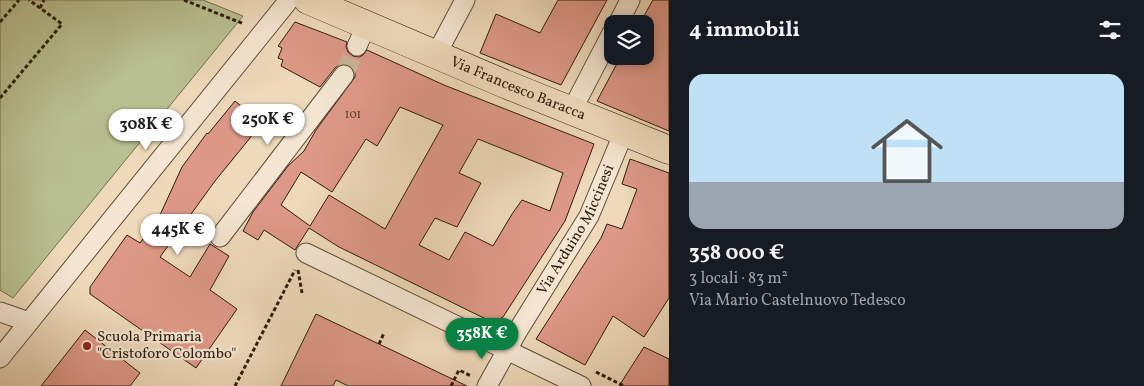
<!DOCTYPE html>
<html lang="it">
<meta charset="utf-8">
<style>
body{margin:0;font-family:Vollkorn,serif;background:#20242c;color:#f1f3f6;height:100vh;display:flex;flex-direction:column;font-size:19px;white-space:nowrap}
*{box-sizing:border-box;margin:0}
p{font-size:16px;color:#9ea1a6}
.icon{flex:none;width:28px;height:28px;fill:none;stroke:currentColor;stroke-width:2;stroke-linecap:round;stroke-linejoin:round}
.map{position:relative;flex:1;overflow:hidden}
.panel{display:flex;flex-direction:column;background:#171b24;width:475px}
.panel>*{flex:none}
.buttons{position:absolute;left:604px;top:15px;display:grid;gap:10px}
.buttons a{display:grid;place-items:center;width:50px;height:50px;border-radius:10px;background:#171b24;box-shadow:0 2px 12px #0003;font-size:25px}
.price{position:absolute;translate:-50% -42px;padding:0 11px;border-radius:18px;background:#fff;color:#222;font-size:16px;line-height:32px;filter:drop-shadow(0 1px 2px #0008)}
.price::after{content:'';position:absolute;left:50%;top:30px;width:15px;height:11px;margin-left:-8px;background:inherit;clip-path:polygon(0 0,100% 0,50% 100%)}
.price.on{background:#0b8043;color:#fff}
ul{padding:0;list-style:none}
li{display:grid;align-content:center;gap:10px;height:265px;padding:0 20px}
li+li{border-top:1px solid #363941}
li span{display:grid;place-items:center;height:155px;border-radius:15px;color:#555}
li>.icon{margin-inline-start:auto}
span .icon{width:90px;height:90px;fill:#fffc;stroke-width:1}
li b{font-size:21px}
h2{display:flex;justify-content:space-between;align-items:center;height:60px;padding:0 20px;font-size:21px}
main{display:flex;flex:1;min-height:0}
.map>svg:first-child{display:block}
</style>
<main>
<div class="map">
<svg width="669" height="386" viewBox="0 0 669 386">
<rect width="100%" height="100%" fill="#eed9ba"/>
<filter id="stains"><feTurbulence type="fractalNoise" baseFrequency=".004" numOctaves="4"/><feColorMatrix values="0 0 0 0 .2 0 0 0 0 .09 0 0 0 0 .02 0 0 0 .5 -.17"/></filter>
<radialGradient id="worn" r=".72"><stop offset=".6" stop-color="#630" stop-opacity="0"/><stop offset="1" stop-color="#630" stop-opacity=".3"/></radialGradient>
<!-- green -->
<path fill="#b8bf90" stroke="#736e4e" d="M0,0h203l40,16 -230,282 -13,-8z"/>
<!-- building -->
<g fill="#de9887" stroke="#2e1c0b" fill-rule="evenodd">
<path d="M558,0h49l-46,85 -81,-32 16,-39 44,19z"/>
<path d="M653,0h16v131l-72,-30 24,-45h24v-42z"/>
<path d="M295,22l52,20 -1,5 2,5 5,4 6,1 4,-2 4,-5 77,35 150,59 -29,77 -62,96 -9,6 -155,-76 -30,-19 -14,22 -31,-20 -6,10 -15,-9 10,-19 35,-46 16,-15 12,-21 39,-53v-6l-4,-5 -5,-2h-6l-5,4 -15,19 -39,-21 2,-6 -5,-2 4,-10 -4,-2zM400,107l43,18 -58,104 -56,-34 -19,31 -29,-21 20,-33 31,20 34,-53 11,7zM478,139l85,34 -13,38 -28,-11 -10,14 -19,32 -28,-14 -16,28 -30,-15 16,-27 22,9 24,-44 -22,-10z"/>
<path d="M235,101l25,21 -10,16 -35,43 -55,76 30,20 20,-33 19,12 -19,34 27,19 -41,59 -106,-74v-7l37,-52 13,8 20,-28 22,-48 25,-34 1,1z"/>
<path d="M630,159l39,14v125l-25,39 -31,-21 -28,49 -49,-26 65,-101 6,-14 15,5 15,-40 -15,-5z"/>
<path d="M316,314l63,30 88,42h-119l-12,-6 -3,6h-52z"/>
<path d="M85,330l55,43 -10,13h-89z"/>
<path d="M644,347l25,12v27h-50z"/>
</g>
<g fill="none" stroke-linecap="round" stroke-linejoin="round">
<!-- minor-tunnel -->
<path stroke="#c8b397" stroke-width="19" stroke-dasharray="19 9" stroke-linecap="butt" d="M344,75l13,-29"/>
<defs>
<g id="minor">
<path d="M618,24l12,-24"/>
<path d="M357,46l10,-22"/>
<path d="M436,55l29,-55"/>
<path d="M572,110l40,-77"/>
<path d="M220,237l124,-162"/>
<path d="M306,253l275,133"/>
<path d="M0,312l29,10"/>
<path d="M0,358l289,-358"/>
<path id="s1" d="M487,386l30,-54 72,-116 35,-84"/>
</g>
<g id="primary">
<path id="s2" d="M308,0l197,84 164,66"/>
</g>
</defs>
<!-- minor casing -->
<use href="#minor" stroke="#5e4b37" stroke-width="21"/>
<!-- primary casing -->
<use href="#primary" stroke="#2e1c0b" stroke-width="29"/>
<!-- path -->
<g stroke="#2e1c0b" stroke-width="3" stroke-dasharray="4 2.5" stroke-linecap="butt">
<path d="M184,0l60,24"/>
<path d="M40,8l4,-8"/>
<path d="M0,22l19,-22"/>
<path d="M0,98l62,-74 -33,-24"/>
<path d="M298,270l4,23"/>
<path d="M379,344l5,-11"/>
<path d="M596,372l28,14"/>
<path d="M235,386l60,-116"/>
<path d="M451,386l8,-16 12,6"/>
</g>
<!-- minor -->
<use href="#minor" stroke="#f4e6d2" stroke-width="19"/>
<!-- primary -->
<use href="#primary" stroke="#eed9ba" stroke-width="28"/>
</g>
<!-- markers -->
<circle fill="#8f2418" stroke="#f4e6d2" stroke-width="2" cx="87" cy="346" r="5"/>
<g text-anchor="middle" dominant-baseline="central" stroke-width="4.5" stroke-linejoin="round" paint-order="stroke">
<!-- number labels -->
<g font-size="12" fill="#5a3b2a">
<text x="353" y="115">101</text>
</g>
<!-- street labels -->
<g font-size="15" fill="#2e1c0b" stroke="#f4e6d2">
<text stroke="none"><textPath href="#s2" startOffset="228">Via Francesco Baracca</textPath></text>
<text stroke="none"><textPath href="#s1" startOffset="180">Via Arduino Miccinesi</textPath></text>
</g>
<!-- poi labels -->
<g font-size="15" fill="#2e1c0b" stroke="#f4e6d2" text-anchor="start">
<text x="97" y="337">Scuola Primaria<tspan x="97" dy="17">"Cristoforo Colombo"</tspan></text>
</g>
</g>
<rect width="100%" height="100%" filter="url(#stains)"/>
<rect width="100%" height="100%" fill="url(#worn)"/>
</svg>
<div class="buttons">
<a><svg class="icon" aria-label="layers" viewBox="0 0 24 24"><path d="M12 4l9 5-9 5-9-5zM3 14l9 5 9-5"/></svg></a>
</div>
<b class="price" style="left:268px;top:146px">250K €</b>
<b class="price" style="left:146px;top:151px">308K €</b>
<b class="price" style="left:178px;top:256px">445K €</b>
<b class="price on" style="left:482px;top:360px">358K €</b>
</div>
<section class="panel">
<h2>4 immobili<svg class="icon" aria-label="filters" viewBox="0 0 24 24"><path d="M4 7h16M4 17h16"/><circle cx="9" cy="7" r="2"/><circle cx="15" cy="17" r="2"/></svg></h2>
<ul>
<li><span style="background:linear-gradient(#bfe0f5 70%,#9aa5b1 0)"><svg class="icon" aria-label="home" viewBox="0 0 24 24"><path d="M3 11l9-7 9 7M6 9v11h12V9"/></svg></span><div><b>358 000 €</b><p>3 locali · 83 m²</p><p>Via Mario Castelnuovo Tedesco</p></div></li>
</ul>
</section>
</main>
